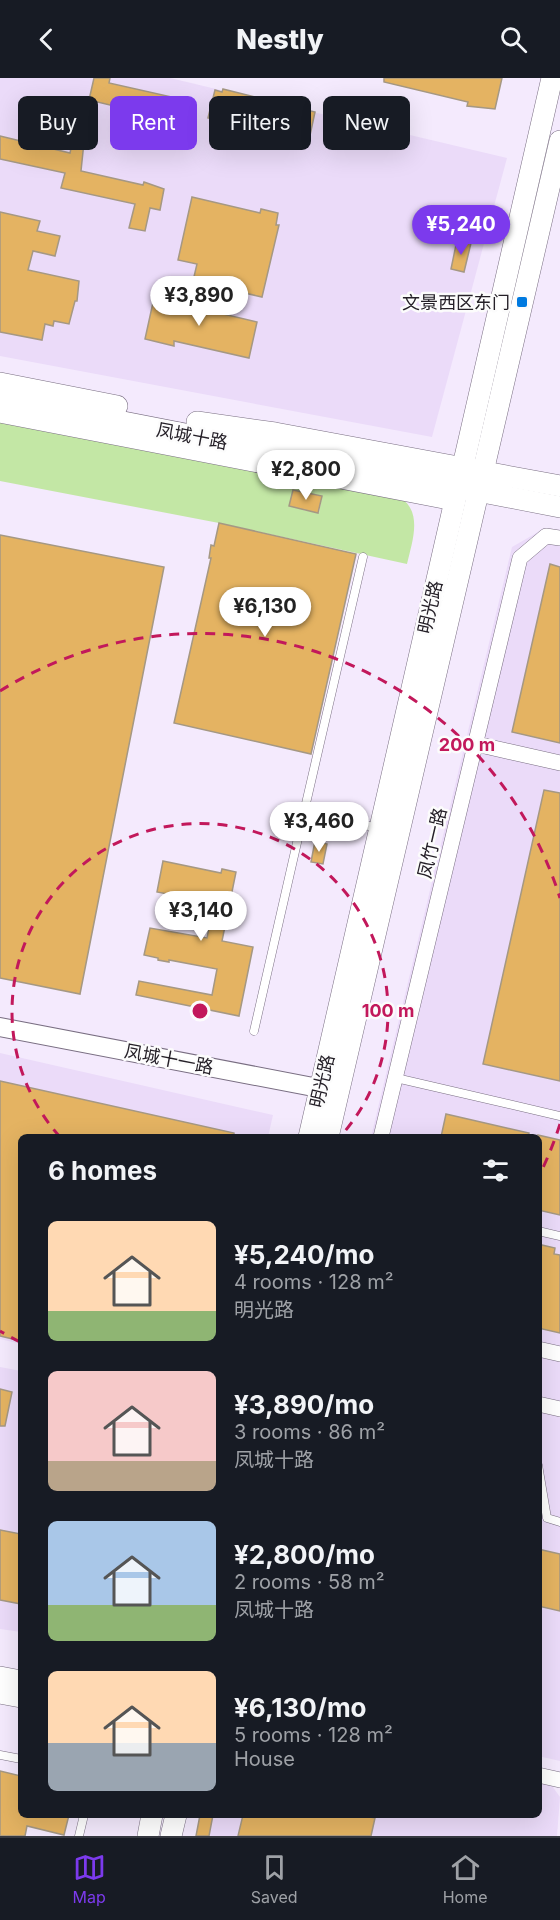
<!DOCTYPE html>
<meta charset="utf-8">
<style>
body{margin:0;font-family:Inter,"Noto Sans SC",sans-serif;background:#242831;color:#f1f3f6;height:100vh;display:flex;flex-direction:column;font-size:22px;white-space:nowrap}
*{box-sizing:border-box;margin:0}
p{font-size:20px;color:#9ea1a6}
.icon{flex:none;width:33px;height:33px;fill:none;stroke:currentColor;stroke-width:2;stroke-linecap:round;stroke-linejoin:round}
.map{position:relative;flex:1;overflow:hidden}
.drawer{position:absolute;left:18px;top:1056px;width:524px;height:684px;display:flex;flex-direction:column;background:#171b24;border-radius:9px;box-shadow:0 6px 24px #0002}
.drawer>*{flex:none}
.guide{position:absolute;left:18px;top:18px;width:525px;height:54px;display:flex;gap:12px}
.price{position:absolute;translate:-50% -51px;padding:0 14px;border-radius:21px;background:#fff;color:#222;font-size:20px;line-height:39px;filter:drop-shadow(0 2px 3px #0008)}
.price::after{content:'';position:absolute;left:50%;top:36px;width:18px;height:14px;margin-left:-9px;background:inherit;clip-path:polygon(0 0,100% 0,50% 100%)}
.price.selected{background:#7c3aed;color:#fff}
ul{padding:0;list-style:none}
li{display:flex;align-items:center;gap:18px;height:150px;padding:0 30px}
li span{display:grid;place-items:center;flex:none;width:168px;height:120px;border-radius:9px;color:#555}
li>.icon{margin-inline-start:auto}
span .icon{width:72px;height:72px;fill:#fffc;stroke-width:1}
li b{font-size:26px}
h2{display:flex;justify-content:space-between;align-items:center;height:72px;padding:0 30px;font-size:26px}
.chip{padding:0 21px;border-radius:9px;background:#171b24;box-shadow:0 6px 24px #0002;font-size:21px;line-height:54px}
.chip.selected{background:#7c3aed;color:#fff}
header{display:flex;justify-content:space-between;align-items:center;height:78px;padding:0 30px;background:#171b24;font-size:27px;font-weight:800}
.tabs{display:flex;justify-content:space-around;align-items:center;height:84px;border-top:2px solid #363941;background:#171b24;font-size:16px;color:#9ea1a6}
.tabs a{display:grid;justify-items:center;gap:3px}
.tabs .selected{color:#7c3aed}
.map>svg:first-child{display:block}
</style>
<header><svg class="icon" aria-label="back" viewBox="0 0 24 24"><path d="M15 5l-7 7 7 7"/></svg>Nestly<svg class="icon" aria-label="search" viewBox="0 0 24 24"><circle cx="10" cy="10" r="6"/><path d="M15 15l6 6"/></svg></header>
<div class="map">
<svg width="560" height="1758" viewBox="0 0 560 1758">
<rect width="100%" height="100%" fill="#f4eafd"/>
<!-- built -->
<g fill="#ebdbf9">
<path d="M0,0h170l337,80 -75,279 -432,-81z"/>
<path d="M545,450l15,2v1231l-22,-5v-619h-167l141,-590z"/>
<path d="M0,975l273,62 -5,22h-247v207l-21,-5z"/>
<path d="M0,1289l21,4v261l-21,-3z"/>
<path d="M539,1705l13,3 8,11 -3,39h-355l5,-21h331z"/>
</g>
<!-- green -->
<path fill="#c3e7a5" fill-rule="evenodd" d="M0,339l401,81c22,15 11,44 6,66l-188,-41 -219,-42zM306,415l16,3 -3,17 -16,-3z"/>
<!-- building -->
<g fill="#e4b362" stroke="#a59883" stroke-width="1.5">
<path d="M94,0h16l-1,5 76,17 -4,21 -13,-3 -1,6 -16,-3 1,-6 -63,-15z"/>
<path d="M384,0h118l-7,31 -28,-3 1,-4 -84,-20z"/>
<path d="M223,11l92,23 -6,28 -7,-2 -1,4 -83,-19 1,-3 -11,-2 7,-28 7,2z"/>
<path d="M0,58l70,17 3,-14 11,3 -3,29 62,14 1,-3 20,7 -4,21 -10,-2 -5,23 -16,-3 6,-24 -74,-16 4,-15 -65,-14z"/>
<path d="M192,119l68,16 1,-4 17,4 -2,12h3l-17,72 -69,-16 4,-17 -19,-4z"/>
<path d="M0,134l40,9 -3,10 23,5 -5,20 -22,-5 -5,19 51,11 -2,20h-2l-6,23 -15,-3 -1,5 -8,-2 -3,16 -42,-8z"/>
<path d="M457,162l14,3 -7,29 -13,-3z"/>
<path d="M161,213l11,3 -1,4 15,4 -1,3 72,17 -8,36 -75,-17v5l-29,-7 9,-41 5,1z"/>
<path d="M293,412l29,6 -4,17 -29,-7z"/>
<path d="M219,445l137,31 -45,200 -137,-31 37,-165h-2l2,-13 3,1z"/>
<path d="M0,457l164,32 -84,427 -80,-16z"/>
<path d="M550,486l10,3v176l-48,-11z"/>
<path d="M544,712l16,3v288l-77,-17z"/>
<path d="M315,763l12,3 -4,20 -12,-2z"/>
<path d="M163,783l58,12 1,-4 14,3 -14,69 31,6 -14,69 -103,-21 3,-14 73,14 5,-26 -48,-9v2l-11,-2v-2l-14,-3 6,-27 57,10 7,-35 -57,-11z"/>
<path d="M0,1003l234,52v4h-213v204l-21,-5z"/>
<path d="M446,1036l83,19 -1,4h-87z"/>
<path d="M538,1057l22,5v75l-22,-5z"/>
<path d="M542,1167l13,3 -1,6 6,1v78l-22,-5v-77z"/>
<path d="M0,1311l12,3 -7,34h-5z"/>
<path d="M0,1452l21,4v70l-21,-4z"/>
<path d="M538,1471l22,5v57l-22,-5z"/>
<path d="M0,1693l21,5v39h48l-5,20 -37,-9 -2,10h-25z"/>
<path d="M200,1737h13l-4,21h-13z"/>
<path d="M243,1737h117l15,3 -4,18h-133z"/>
</g>
<g fill="none" stroke-linecap="round" stroke-linejoin="round">
<defs>
<g id="service">
<path d="M363,479l-59,255 74,16"/>
<path d="M254,953l50,-219"/>
<path d="M396,1000l164,38"/>
<path d="M538,1153l22,5"/>
<path d="M538,1387l9,53 13,4"/>
<path d="M0,1677l21,4"/>
<path d="M79,1758l5,-21"/>
</g>
<g id="minor">
<path d="M0,337l454,88"/>
<path d="M476,666l84,19"/>
<path d="M381,1059l139,-579 26,-22 14,2"/>
<path d="M538,1271l22,5"/>
<path d="M538,1326l22,5"/>
<path d="M538,1697l22,5"/>
</g>
<path id="tertiary" d="M0,949l334,64"/>
<g id="secondary">
<path d="M0,305l117,23"/>
<path d="M0,320l560,109"/>
<path d="M197,344l78,11 285,53"/>
<path d="M309,1059l243,-1059"/>
<path d="M328,1059l232,-996"/>
<path d="M0,1599l21,4"/>
<path d="M0,1615l21,4"/>
<path d="M148,1758l4,-21"/>
<path d="M171,1758l5,-21"/>
</g>
</defs>
<!-- service casing -->
<use href="#service" stroke="#796e82" stroke-width="9"/>
<!-- minor casing -->
<use href="#minor" stroke="#796e82" stroke-width="16"/>
<!-- tertiary casing -->
<use href="#tertiary" stroke="#796e82" stroke-width="20"/>
<!-- secondary casing -->
<use href="#secondary" stroke="#796e82" stroke-width="22"/>
<!-- service -->
<use href="#service" stroke="#fff" stroke-width="8"/>
<!-- minor -->
<use href="#minor" stroke="#fff" stroke-width="15"/>
<!-- tertiary -->
<use href="#tertiary" stroke="#fff" stroke-width="18"/>
<!-- secondary -->
<use href="#secondary" stroke="#fff" stroke-width="21"/>
</g>
<!-- distance rings -->
<g fill="none" stroke="#c2185b" stroke-width="3" stroke-dasharray="10 8">
<path d="M60 1059A188 188 0 1 1 340 1059"/>
<path d="M560 1046A377 377 0 0 1 539 1098M20 1264A377 377 0 0 1 0 1253M0 613A377 377 0 0 1 560 820"/>
</g>
<!-- markers -->
<rect fill="#007ae0" stroke="#fcfcfc" stroke-width="2" x="516" y="218" width="12" height="12" rx="3"/>
<g text-anchor="middle" dominant-baseline="central" stroke-width="5" stroke-linejoin="round" paint-order="stroke">
<!-- poi labels -->
<g font-size="18" fill="#252028" stroke="#fcfcfc" text-anchor="end">
<text x="510" y="224">文景西区东门</text>
</g>
<!-- street labels -->
<g font-size="18" fill="#252028" stroke="#fcfcfc">
<text transform="translate(192 358) rotate(11)">凤城十路</text>
<text transform="translate(430 529) rotate(-77)">明光路</text>
<text transform="translate(432 765) rotate(-77)">凤竹一路</text>
<text transform="translate(169 981) rotate(11)">凤城十一路</text>
<text transform="translate(322 1003) rotate(-77)">明光路</text>
</g>
</g>
<circle cx="200" cy="933" r="9" fill="#c2185b" stroke="#fcfcfc" stroke-width="3"/>
<g font-size="18" text-anchor="middle" font-weight="bold" fill="#c2185b" stroke="#fcfcfc" stroke-width="5" stroke-linejoin="round" paint-order="stroke">
<text x="467" y="673">200 m</text>
<text x="388" y="939">100 m</text>
</g>
</svg>
<b class="price selected" style="left:461px;top:178px">¥5,240</b>
<b class="price" style="left:199px;top:249px">¥3,890</b>
<b class="price" style="left:306px;top:423px">¥2,800</b>
<b class="price" style="left:265px;top:560px">¥6,130</b>
<b class="price" style="left:319px;top:775px">¥3,460</b>
<b class="price" style="left:201px;top:864px">¥3,140</b>
<div class="guide">
<a class="chip">Buy</a>
<a class="chip selected">Rent</a>
<a class="chip">Filters</a>
<a class="chip">New</a>
</div>
<section class="drawer">
<h2>6 homes<svg class="icon" aria-label="filters" viewBox="0 0 24 24"><path d="M4 7h16M4 17h16"/><circle cx="9" cy="7" r="2"/><circle cx="15" cy="17" r="2"/></svg></h2>
<ul>
<li><span style="background:linear-gradient(#ffd9b3 75%,#8fb573 0)"><svg class="icon" aria-label="home" viewBox="0 0 24 24"><path d="M3 11l9-7 9 7M6 9v11h12V9"/></svg></span><div><b>¥5,240/mo</b><p>4 rooms · 128 m²</p><p>明光路</p></div></li>
<li><span style="background:linear-gradient(#f6c9c9 75%,#b9a48a 0)"><svg class="icon" aria-label="home" viewBox="0 0 24 24"><path d="M3 11l9-7 9 7M6 9v11h12V9"/></svg></span><div><b>¥3,890/mo</b><p>3 rooms · 86 m²</p><p>凤城十路</p></div></li>
<li><span style="background:linear-gradient(#a9c7e8 70%,#8fb573 0)"><svg class="icon" aria-label="home" viewBox="0 0 24 24"><path d="M3 11l9-7 9 7M6 9v11h12V9"/></svg></span><div><b>¥2,800/mo</b><p>2 rooms · 58 m²</p><p>凤城十路</p></div></li>
<li><span style="background:linear-gradient(#ffd9b3 60%,#9aa5b1 0)"><svg class="icon" aria-label="home" viewBox="0 0 24 24"><path d="M3 11l9-7 9 7M6 9v11h12V9"/></svg></span><div><b>¥6,130/mo</b><p>5 rooms · 128 m²</p><p>House</p></div></li>
</ul>
</section>
</div>
<nav class="tabs">
<a class="selected"><svg class="icon" aria-label="map" viewBox="0 0 24 24"><path d="M3 6l6-2 6 2 6-2v14l-6 2-6-2-6 2zM9 4v14M15 6v14"/></svg>Map</a>
<a><svg class="icon" aria-label="saved" viewBox="0 0 24 24"><path d="M7 4h10v16l-5-4-5 4z"/></svg>Saved</a>
<a><svg class="icon" aria-label="home" viewBox="0 0 24 24"><path d="M3 11l9-7 9 7M6 9v11h12V9"/></svg>Home</a>
</nav>
